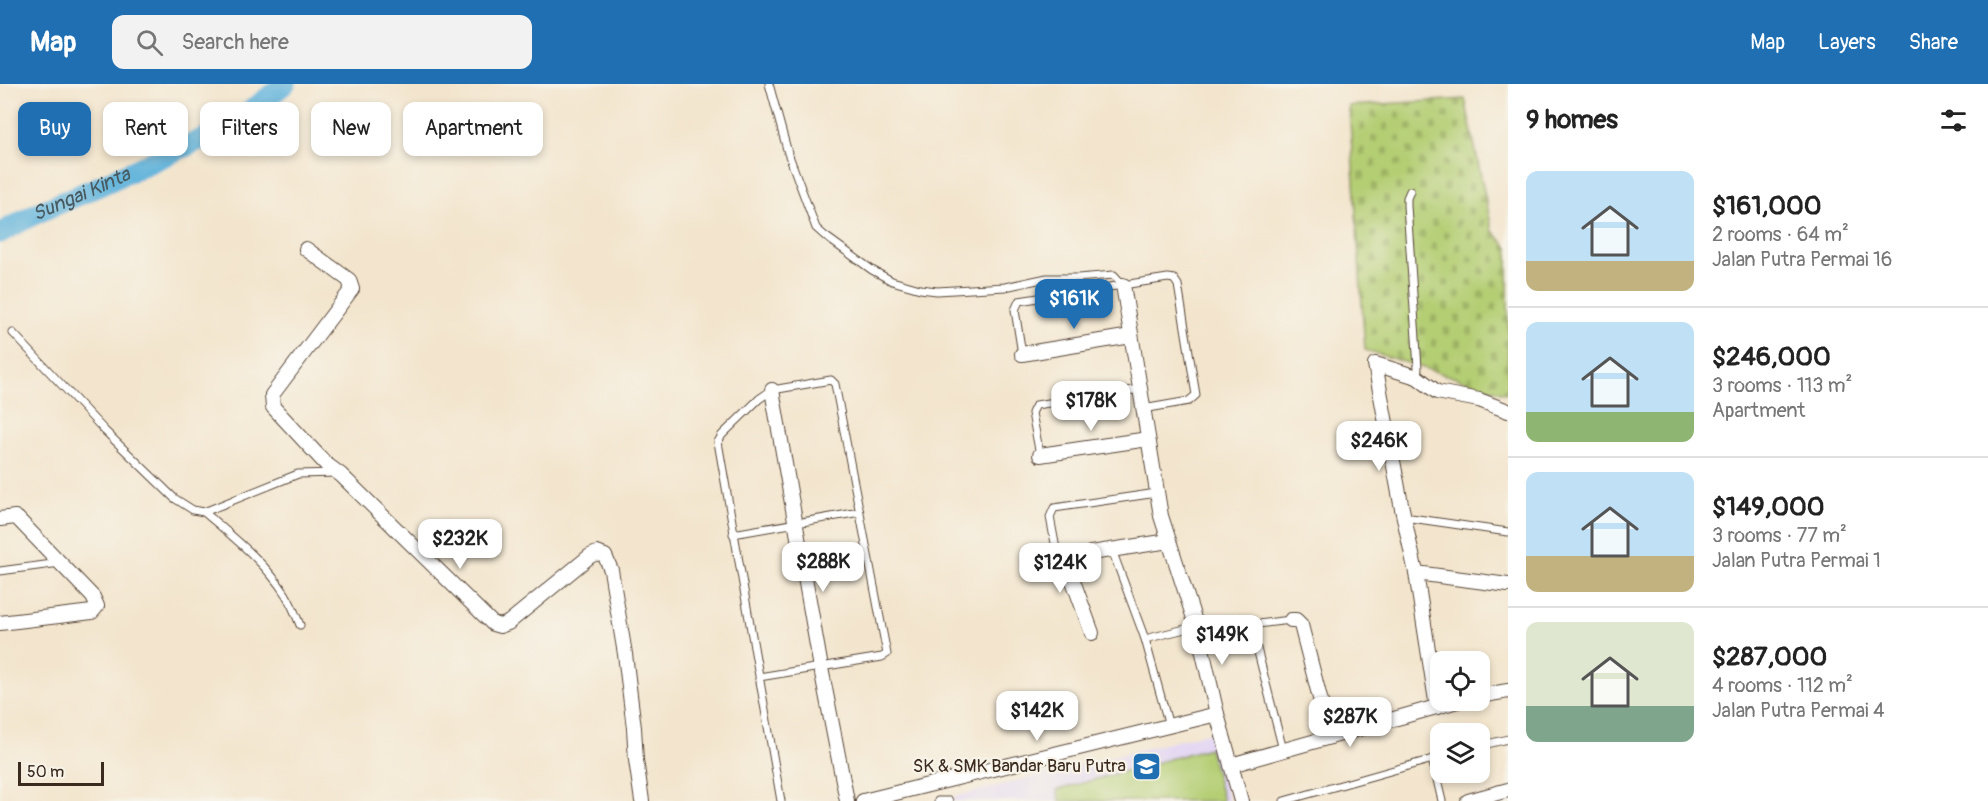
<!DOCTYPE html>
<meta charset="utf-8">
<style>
body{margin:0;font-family:Pangolin,sans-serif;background:#f2f2f2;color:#222;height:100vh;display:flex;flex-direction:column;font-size:22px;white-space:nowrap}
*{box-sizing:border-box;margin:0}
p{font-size:20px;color:#767676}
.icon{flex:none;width:33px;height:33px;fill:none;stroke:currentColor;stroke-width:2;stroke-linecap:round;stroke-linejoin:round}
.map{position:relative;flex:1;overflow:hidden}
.panel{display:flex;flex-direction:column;background:#fff;width:480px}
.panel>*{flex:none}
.top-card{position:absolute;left:18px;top:18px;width:570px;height:54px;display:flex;gap:12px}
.controls{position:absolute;left:1430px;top:567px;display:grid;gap:12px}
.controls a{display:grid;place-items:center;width:60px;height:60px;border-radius:12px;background:#fff;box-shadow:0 3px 9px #0003;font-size:30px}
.scale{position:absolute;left:18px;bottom:15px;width:86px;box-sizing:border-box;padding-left:6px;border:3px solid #3b2a1e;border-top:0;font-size:16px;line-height:21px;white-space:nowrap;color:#3b2a1e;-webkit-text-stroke:4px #f7f3e8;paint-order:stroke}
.price{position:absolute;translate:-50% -51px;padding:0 14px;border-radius:12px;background:#fff;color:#222;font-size:20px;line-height:39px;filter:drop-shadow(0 2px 3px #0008)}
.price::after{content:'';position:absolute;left:50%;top:36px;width:18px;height:14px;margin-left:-9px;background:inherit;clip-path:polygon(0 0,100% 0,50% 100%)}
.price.on{background:#1f6fb2;color:#fff}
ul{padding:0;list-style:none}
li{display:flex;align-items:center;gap:18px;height:150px;padding:0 18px}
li+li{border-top:2px solid #e0e0e0}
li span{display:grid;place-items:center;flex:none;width:168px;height:120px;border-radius:12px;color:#555}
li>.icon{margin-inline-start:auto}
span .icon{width:72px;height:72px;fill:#fffc;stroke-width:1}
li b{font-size:26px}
h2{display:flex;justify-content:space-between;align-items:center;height:72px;padding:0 18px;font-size:26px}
.tag{padding:0 21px;border-radius:12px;background:#fff;box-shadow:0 3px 9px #0003;font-size:21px;line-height:54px}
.tag.on{background:#1f6fb2;color:#fff}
header{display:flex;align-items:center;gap:36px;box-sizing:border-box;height:84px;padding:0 30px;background:#1f6fb2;color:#fff}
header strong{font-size:28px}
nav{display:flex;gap:33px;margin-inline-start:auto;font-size:21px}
.search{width:420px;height:54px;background:#f2f2f2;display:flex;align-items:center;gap:15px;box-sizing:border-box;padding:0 21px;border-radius:12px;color:#767676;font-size:22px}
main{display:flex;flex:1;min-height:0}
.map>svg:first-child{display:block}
</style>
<header>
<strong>Map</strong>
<div class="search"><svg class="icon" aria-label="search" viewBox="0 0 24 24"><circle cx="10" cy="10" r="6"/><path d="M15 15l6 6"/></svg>Search here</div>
<nav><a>Map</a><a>Layers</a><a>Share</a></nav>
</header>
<main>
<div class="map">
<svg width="1508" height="717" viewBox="0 0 1508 717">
<defs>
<pattern id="cemetery-stones" width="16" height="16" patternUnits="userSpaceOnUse" patternTransform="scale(1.5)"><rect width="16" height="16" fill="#b4ce73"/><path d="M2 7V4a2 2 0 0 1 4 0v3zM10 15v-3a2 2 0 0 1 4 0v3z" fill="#9cb163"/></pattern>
</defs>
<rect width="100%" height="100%" fill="#f7f3e8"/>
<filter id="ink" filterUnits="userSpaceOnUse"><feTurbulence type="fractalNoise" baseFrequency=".0167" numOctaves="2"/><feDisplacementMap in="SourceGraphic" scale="12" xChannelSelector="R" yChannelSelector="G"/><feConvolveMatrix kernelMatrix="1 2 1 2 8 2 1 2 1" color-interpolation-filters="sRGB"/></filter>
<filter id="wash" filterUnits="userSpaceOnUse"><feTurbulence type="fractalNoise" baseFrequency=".008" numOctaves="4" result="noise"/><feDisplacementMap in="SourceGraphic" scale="24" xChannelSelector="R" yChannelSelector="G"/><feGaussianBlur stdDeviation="1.35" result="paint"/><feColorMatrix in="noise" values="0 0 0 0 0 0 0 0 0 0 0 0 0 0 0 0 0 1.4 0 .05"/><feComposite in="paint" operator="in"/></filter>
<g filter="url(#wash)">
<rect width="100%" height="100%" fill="#f3e5cd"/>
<!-- built -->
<path fill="#e1d4f4" d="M1211,648l18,69h-291z"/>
<!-- cemetery -->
<path fill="url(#cemetery-stones)" stroke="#787c48" stroke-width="1.5" d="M1465,15l27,131 16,18v146l-143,-44 -16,-244z"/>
<!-- park -->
<path fill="#b4ce73" stroke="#787c48" stroke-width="1.5" d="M1209,664l14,53h-163l-3,-11z"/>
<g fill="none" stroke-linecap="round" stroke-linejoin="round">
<!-- river -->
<path stroke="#5fb2db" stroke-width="21" id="s1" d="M0,149l37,-20 58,-25 120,-55 26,-15 44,-34"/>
</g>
</g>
<g filter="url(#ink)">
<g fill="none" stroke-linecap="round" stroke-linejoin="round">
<defs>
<g id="service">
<path d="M769,0l19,69 28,75 9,8 47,34 20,11 28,8 17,2 68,-4 42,-9h31l36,-3 9,10"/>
<path d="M1410,107l-3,7v8l11,162 -1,9"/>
<path d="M13,249l92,98 69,67 19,12 11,2 94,-38 38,-1"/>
<path d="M1022,270l-7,-44 4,-9 149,-23 6,1 4,6 18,110 -7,6 -46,8"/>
<path d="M1040,371l-8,-42 4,-8 104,-16"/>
<path d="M204,428c29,25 61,50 82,83 6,10 10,20 14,30"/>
<path d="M1404,433l104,15"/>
<path d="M733,450l127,-22"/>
<path d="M1112,466l33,89 24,87"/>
<path d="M1079,472l-17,2 -5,-4 -7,-37 4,-9 103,-15"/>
<path d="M0,487l60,-8"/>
<path d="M1251,541l32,125"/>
<path d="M1198,547l93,-11"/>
<path d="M1145,555l52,-13"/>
<path d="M759,593l123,-20 5,-3 -52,-270 -4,-4 -59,10 -13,9 -37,36 -4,7 63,359"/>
<path d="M1479,662l29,-7"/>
<path d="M1432,675l10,42"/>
<path d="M938,717h11"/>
<path d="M1284,717l156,-44"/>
</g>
<g id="minor">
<path d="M306,165l43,31 3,9 -77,102 -3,4 1,12 53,57 15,11 152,149 7,2 8,-3 82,-67 7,-3 8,3 6,14 14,84 9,74 2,32 6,41"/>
<path d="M1123,201l38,231 37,115 19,83 24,87"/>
<path d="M1022,270l109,-18"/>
<path d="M772,306l49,278 26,133"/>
<path d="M1040,371l108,-16"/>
<path d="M0,435l15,-2 3,2 75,78 4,9 -5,6 -92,11"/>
<path d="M1416,489l92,12"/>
<path d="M1291,536h5l5,5 29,112"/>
<path d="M1092,549l-20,-55 3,-13 4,-6 12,-6 78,-12"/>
<path d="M1479,612l29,-5"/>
<path d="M1437,623l-21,-134 -15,-69 -26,-140 42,13 20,15 42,8 29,11"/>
<path d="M1231,681l230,-65"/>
<path d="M863,717l354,-87"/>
<path d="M1468,717l40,-11"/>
</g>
</defs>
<!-- service casing -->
<use href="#service" stroke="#574638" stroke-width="9"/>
<!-- minor casing -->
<use href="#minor" stroke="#574638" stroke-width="16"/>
<!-- service -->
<use href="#service" stroke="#fff" stroke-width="7"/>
<!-- minor -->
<use href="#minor" stroke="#fff" stroke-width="14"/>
</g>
</g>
<!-- icons -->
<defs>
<symbol id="school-square" viewBox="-11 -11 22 22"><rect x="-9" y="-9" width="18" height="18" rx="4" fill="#1f6fb2" stroke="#f7f3e8"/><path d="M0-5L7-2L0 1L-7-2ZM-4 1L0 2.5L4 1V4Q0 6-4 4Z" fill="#fff"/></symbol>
</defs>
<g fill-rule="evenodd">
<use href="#school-square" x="1130" y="666" width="33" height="33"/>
</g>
<g text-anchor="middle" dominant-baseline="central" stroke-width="4.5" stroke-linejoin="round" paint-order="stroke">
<!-- poi labels -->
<g font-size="18" fill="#3b2a1e" stroke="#f7f3e8" text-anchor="end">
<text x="1126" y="682">SK &amp; SMK Bandar Baru Putra</text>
</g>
<!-- water labels -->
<g font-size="20" font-style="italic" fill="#485a60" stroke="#f7f3e8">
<text stroke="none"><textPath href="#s1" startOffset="90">Sungai Kinta</textPath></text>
</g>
</g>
</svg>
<div class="controls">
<a><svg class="icon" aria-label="locate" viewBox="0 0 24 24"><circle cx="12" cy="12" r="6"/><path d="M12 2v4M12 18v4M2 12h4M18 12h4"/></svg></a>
<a><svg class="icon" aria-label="layers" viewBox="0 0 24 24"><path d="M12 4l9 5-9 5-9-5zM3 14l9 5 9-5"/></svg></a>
</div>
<div class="scale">50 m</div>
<b class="price on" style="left:1074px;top:246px">$161K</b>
<b class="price" style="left:1091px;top:348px">$178K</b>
<b class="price" style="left:1379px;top:388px">$246K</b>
<b class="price" style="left:460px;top:486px">$232K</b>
<b class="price" style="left:823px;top:509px">$288K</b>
<b class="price" style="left:1060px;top:510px">$124K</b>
<b class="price" style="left:1222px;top:582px">$149K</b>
<b class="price" style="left:1037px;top:658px">$142K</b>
<b class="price" style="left:1350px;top:664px">$287K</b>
<div class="top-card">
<a class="tag on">Buy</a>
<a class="tag">Rent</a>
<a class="tag">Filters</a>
<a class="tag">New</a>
<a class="tag">Apartment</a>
</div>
</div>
<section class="panel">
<h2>9 homes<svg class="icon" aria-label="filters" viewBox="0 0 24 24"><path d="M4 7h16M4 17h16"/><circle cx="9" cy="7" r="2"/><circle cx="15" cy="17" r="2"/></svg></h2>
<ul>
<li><span style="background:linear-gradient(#bfe0f5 75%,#c2b280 0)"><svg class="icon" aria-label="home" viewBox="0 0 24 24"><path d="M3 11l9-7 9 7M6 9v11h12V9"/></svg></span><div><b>$161,000</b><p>2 rooms · 64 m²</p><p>Jalan Putra Permai 16</p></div></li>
<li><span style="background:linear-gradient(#bfe0f5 75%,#8fb573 0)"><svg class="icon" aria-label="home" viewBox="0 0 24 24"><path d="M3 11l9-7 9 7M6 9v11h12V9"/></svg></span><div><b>$246,000</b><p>3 rooms · 113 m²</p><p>Apartment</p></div></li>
<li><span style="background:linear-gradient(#bfe0f5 70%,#c2b280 0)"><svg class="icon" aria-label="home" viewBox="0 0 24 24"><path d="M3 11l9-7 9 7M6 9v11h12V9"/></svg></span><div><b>$149,000</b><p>3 rooms · 77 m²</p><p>Jalan Putra Permai 1</p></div></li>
<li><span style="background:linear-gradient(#dfe7d0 70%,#7fa58c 0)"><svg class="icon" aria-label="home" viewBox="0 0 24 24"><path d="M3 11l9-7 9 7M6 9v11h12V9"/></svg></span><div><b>$287,000</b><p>4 rooms · 112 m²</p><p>Jalan Putra Permai 4</p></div></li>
</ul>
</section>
</main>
